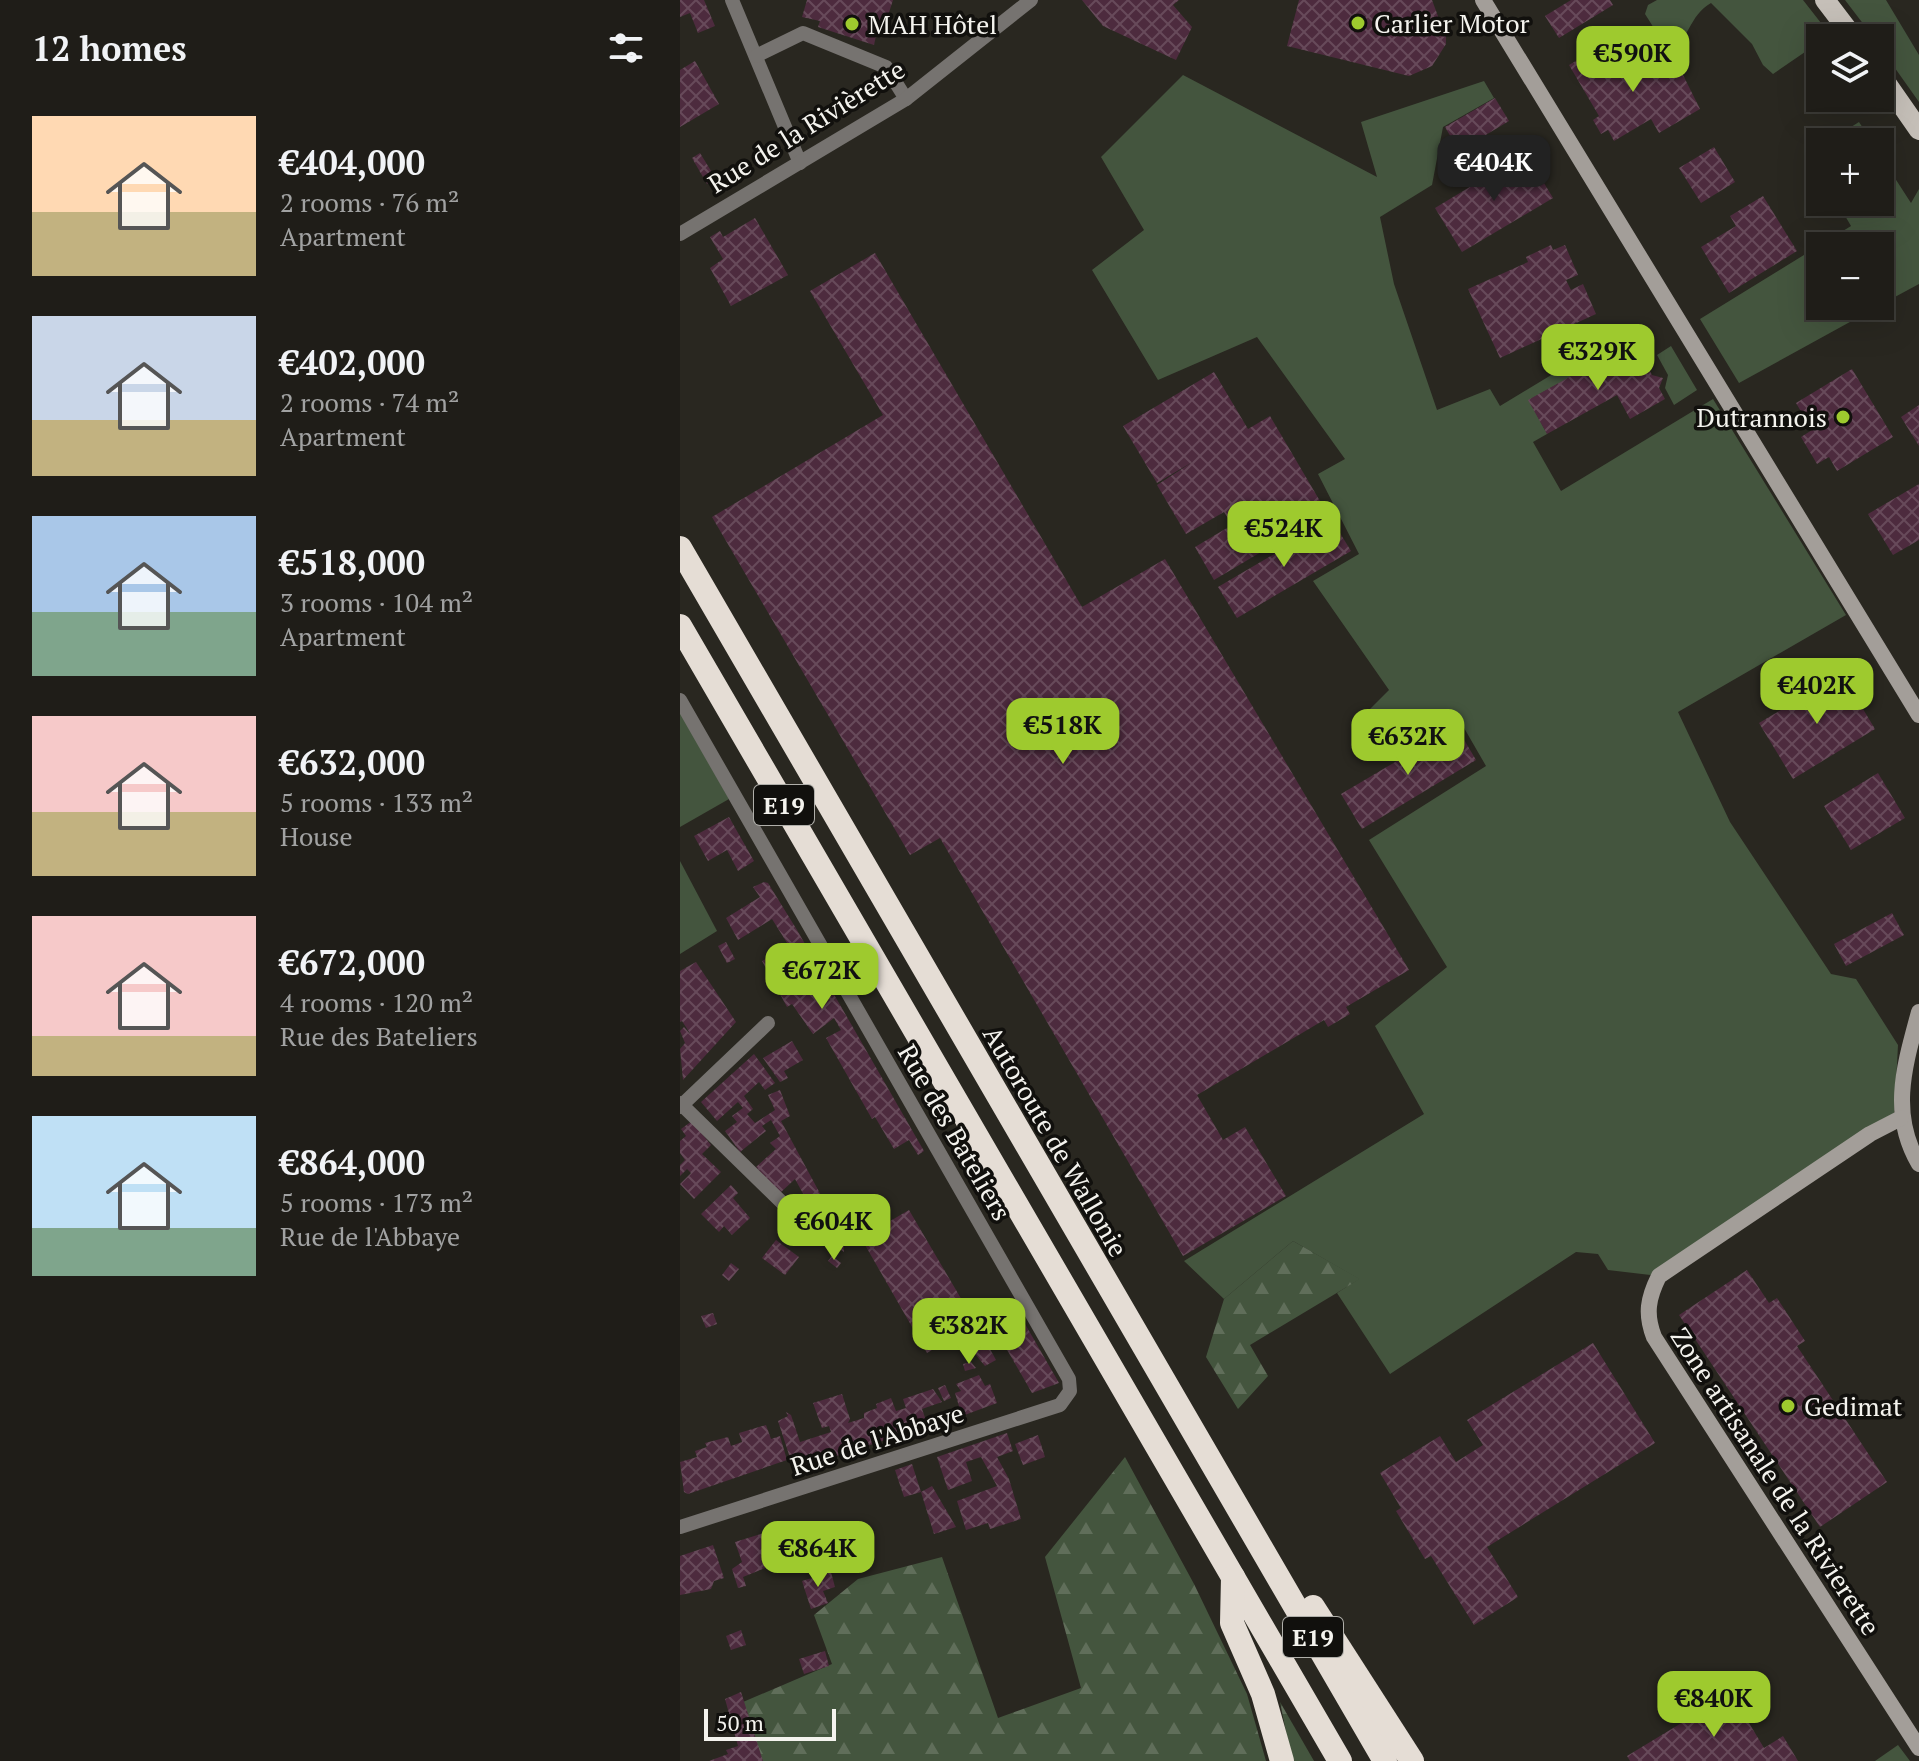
<!DOCTYPE html>
<meta charset="utf-8">
<style>
body{margin:0;font-family:"PT Serif",serif;background:#272621;color:#f1f3f6;height:100vh;display:flex;flex-direction:column;font-size:30px;white-space:nowrap}
*{box-sizing:border-box;margin:0}
p{font-size:26px;color:#a1a2a2}
.icon{flex:none;width:44px;height:44px;fill:none;stroke:currentColor;stroke-width:2;stroke-linecap:round;stroke-linejoin:round}
.map{position:relative;flex:1;overflow:hidden}
.drawer{display:flex;flex-direction:column;background:#1f1d18;width:680px}
.drawer>*{flex:none}
.buttons{position:absolute;left:1126px;top:24px;display:grid;gap:16px}
.buttons a{display:grid;place-items:center;width:88px;height:88px;border-radius:0px;background:#1f1d18;box-shadow:0 8px 32px #0002,0 0 0 2px #3c3b37;font-size:40px}
.scale{position:absolute;left:24px;bottom:20px;width:132px;box-sizing:border-box;padding-left:8px;border:4px solid #f4f3ee;border-top:0;font-size:22px;line-height:28px;white-space:nowrap;color:#f4f3ee;-webkit-text-stroke:6px #11100d;paint-order:stroke}
.price{position:absolute;translate:-50% -68px;padding:0 18px;border-radius:16px;background:#9eca2e;color:#111;font-size:26px;line-height:52px;filter:drop-shadow(0 2px 4px #0008)}
.price::after{content:'';position:absolute;left:50%;top:48px;width:24px;height:18px;margin-left:-12px;background:inherit;clip-path:polygon(0 0,100% 0,50% 100%)}
.price.active{background:#222;color:#fff}
ul{padding:0;list-style:none}
li{display:flex;align-items:center;gap:24px;height:200px;padding:0 32px}
li span{display:grid;place-items:center;flex:none;width:224px;height:160px;border-radius:0px;color:#555}
li>.icon{margin-inline-start:auto}
span .icon{width:96px;height:96px;fill:#fffc;stroke-width:1}
li b{font-size:34px}
h2{display:flex;justify-content:space-between;align-items:center;height:96px;padding:0 32px;font-size:34px}
main{display:flex;flex:1;min-height:0}
.map>svg:first-child{display:block}
</style>
<main>
<section class="drawer">
<h2>12 homes<svg class="icon" aria-label="filters" viewBox="0 0 24 24"><path d="M4 7h16M4 17h16"/><circle cx="9" cy="7" r="2"/><circle cx="15" cy="17" r="2"/></svg></h2>
<ul>
<li><span style="background:linear-gradient(#ffd9b3 60%,#c2b280 0)"><svg class="icon" aria-label="home" viewBox="0 0 24 24"><path d="M3 11l9-7 9 7M6 9v11h12V9"/></svg></span><div><b>€404,000</b><p>2 rooms · 76 m²</p><p>Apartment</p></div></li>
<li><span style="background:linear-gradient(#c9d6e8 65%,#c2b280 0)"><svg class="icon" aria-label="home" viewBox="0 0 24 24"><path d="M3 11l9-7 9 7M6 9v11h12V9"/></svg></span><div><b>€402,000</b><p>2 rooms · 74 m²</p><p>Apartment</p></div></li>
<li><span style="background:linear-gradient(#a9c7e8 60%,#7fa58c 0)"><svg class="icon" aria-label="home" viewBox="0 0 24 24"><path d="M3 11l9-7 9 7M6 9v11h12V9"/></svg></span><div><b>€518,000</b><p>3 rooms · 104 m²</p><p>Apartment</p></div></li>
<li><span style="background:linear-gradient(#f6c9c9 60%,#c2b280 0)"><svg class="icon" aria-label="home" viewBox="0 0 24 24"><path d="M3 11l9-7 9 7M6 9v11h12V9"/></svg></span><div><b>€632,000</b><p>5 rooms · 133 m²</p><p>House</p></div></li>
<li><span style="background:linear-gradient(#f6c9c9 75%,#c2b280 0)"><svg class="icon" aria-label="home" viewBox="0 0 24 24"><path d="M3 11l9-7 9 7M6 9v11h12V9"/></svg></span><div><b>€672,000</b><p>4 rooms · 120 m²</p><p>Rue des Bateliers</p></div></li>
<li><span style="background:linear-gradient(#bfe0f5 70%,#7fa58c 0)"><svg class="icon" aria-label="home" viewBox="0 0 24 24"><path d="M3 11l9-7 9 7M6 9v11h12V9"/></svg></span><div><b>€864,000</b><p>5 rooms · 173 m²</p><p>Rue de l'Abbaye</p></div></li>
</ul>
</section>
<div class="map">
<svg width="1239" height="1761" viewBox="0 0 1239 1761">
<defs>
<pattern id="forest-firs" width="22" height="20" patternUnits="userSpaceOnUse" patternTransform="scale(2)"><rect width="22" height="20" fill="#44553e"/><path d="M5 1l3.5 6h-7zM16 11l3.5 6h-7z" fill="#606e5a"/></pattern>
<pattern id="building-cross-hatch" width="8" height="8" patternUnits="userSpaceOnUse" patternTransform="scale(2)"><rect width="8" height="8" fill="#4d2b3e"/><path d="M0 0l8 8M0 8l8-8" fill="none" stroke="#674a5a"/></pattern>
</defs>
<rect width="100%" height="100%" fill="#292720"/>
<!-- green -->
<g fill="#44553e">
<path d="M977,0h146l18,23 -16,29 -32,22 -10,-9 -11,-21 -41,-41c-22,12 -23,40 -42,49l-24,-38 3,-9z"/>
<path d="M1165,0h41l33,55v47l-39,-55v-9h-6z"/>
<path d="M503,75l194,102 -16,-55 123,-41 10,17 -51,29 -11,58 -52,32 14,67 43,126 53,-21 10,17 114,-69 6,12 -91,51 18,34 -14,8 28,49 152,-92 133,216 -168,97 52,110 101,152 25,5 42,66 -4,77 -235,154 -51,-6 -10,-16 -22,-2 -186,122 -53,-81 22,-14 -66,-38 -69,58 -40,-38 240,-147 -49,-88 72,-59 -78,-127 117,-74 -26,-45 -82,38 -21,-37 32,-32 -76,-109 46,-27 -41,-80 27,-15 -88,-122 -99,43 -66,-110 52,-40 -43,-73z"/>
<path d="M1179,122l13,20h-45z"/>
<path d="M1200,155l31,48 8,-14v95l-39,21v-59h-60v60h59l-140,77 -39,-64 151,-93 -14,-24h43z"/>
<path d="M991,346l26,44 -23,15 -9,-17 3,-13 -11,-20z"/>
<path d="M0,712l49,87 -49,28z"/>
<path d="M0,861l37,70 -37,23z"/>
<path d="M1218,1745l12,16h-35z"/>
</g>
<!-- forest -->
<g fill="url(#forest-firs)">
<path d="M613,1241l67,38 -110,66 18,31 -30,33 -32,-52 18,-58z"/>
<path d="M445,1457l69,127 53,110 19,67h-521l-9,-56 96,-41 -18,-49 44,-36 84,-22 56,161 83,-30 -36,-131z"/>
<path d="M600,1702l34,59h-22z"/>
</g>
<!-- building -->
<g fill="url(#building-cross-hatch)">
<path d="M0,0h24l11,26 -17,7 -8,-20 -10,4z"/>
<path d="M127,0h86l-9,28 -6,-1 -4,18 -56,-18 2,-6 -18,-4z"/>
<path d="M402,0h97l-6,5 19,22 -16,33 -73,-34z"/>
<path d="M619,0h133l10,27h4v17l-14,22 -23,10 -122,-30z"/>
<path d="M891,0h39l3,5 -54,33 -14,-22z"/>
<path d="M924,44l19,33 11,-7 2,4 5,-3 2,4 31,-18 26,52 -41,24 -8,-14 -37,22 -6,-11 -7,4 -8,-14 6,-4 -30,-51z"/>
<path d="M15,61l24,43 -39,23v-57z"/>
<path d="M815,98l14,23 -50,30 -14,-24z"/>
<path d="M1034,147l21,35 -34,21 -22,-35z"/>
<path d="M20,153l16,26 -9,5 -15,-26z"/>
<path d="M846,153l27,45 -91,54 -27,-44z"/>
<path d="M1083,196l34,55 -68,42 -28,-46 35,-21 -6,-10z"/>
<path d="M75,218l33,57 -57,31 -21,-38 13,-9 -13,-22 10,-6 3,6z"/>
<path d="M871,245l2,5 12,-5 13,30 -12,5 5,10 12,-6 13,30 -96,44 -32,-69 60,-27 -2,-5z"/>
<path d="M195,253l207,354 83,-48 244,411 -63,37 4,7 -22,13 -4,-7 -127,75 26,45 22,-13 41,69 -103,60 -243,-418 -30,17 -198,-338 171,-102 -73,-124z"/>
<path d="M940,349l13,23 14,-7 5,10 11,3 -4,10 6,11 -35,20 -13,-24 -70,39 -19,-34z"/>
<path d="M1172,369l41,68 -56,34 -8,-14 -12,7 -16,-27 11,-7 -16,-27z"/>
<path d="M534,372l34,57 22,-13 57,97 -113,67 -19,-33 37,-22 -8,-13 -38,22 -29,-49 37,-24 -37,22 -34,-57z"/>
<path d="M1239,405v41l-18,-29z"/>
<path d="M1239,484v56l-26,15 -25,-41z"/>
<path d="M652,520l19,31 -114,67 -19,-31z"/>
<path d="M1162,674l33,55 -82,50 -34,-56z"/>
<path d="M776,726l20,34 -114,69 -21,-35z"/>
<path d="M1198,773l27,45 -54,32 -27,-44z"/>
<path d="M49,817l25,44 -16,10 -11,-21 -19,11 -14,-25z"/>
<path d="M84,882l4,1 29,47 127,221 -6,4 -9,-15 -15,9 -19,-32 -3,2 -46,-81 15,-8 -7,-12 -21,16 -21,-30 -5,3 -25,-46 27,-15 -17,-27 -34,21 -12,-22 34,-21 -7,-10z"/>
<path d="M1212,913l12,22 -58,31 -12,-22z"/>
<path d="M46,942l9,17 -8,4 -9,-17z"/>
<path d="M16,962l40,60 -53,58 -3,-31 5,-6 -5,-12 4,-4 7,8 -9,-14 -2,1v-51z"/>
<path d="M112,1041l11,19 -19,11 4,7 -8,4 -17,-24z"/>
<path d="M74,1054l21,29 -10,7 -6,-8 -15,14 9,13 -6,5 8,9 20,-13 -7,-15 12,-5 10,26 -9,5 63,117v14l-29,-21 1,-9 -16,-18 6,-5 -11,-20 -15,14 -24,-26 20,-18 -6,-6 10,-7 -9,-16 -9,6 4,5 -26,21 -15,-21 12,-9 -5,-6 11,-8 -5,-6 -21,19 -16,-19z"/>
<path d="M12,1121l19,24 -9,9 19,18 -27,27 -14,-15 11,-11 -4,-4 -7,7v-11l5,-5 -5,-7v-12l6,-5 -5,-7z"/>
<path d="M51,1185l7,8 -5,5 17,20 -18,17 -8,-9 -5,6 -18,-18z"/>
<path d="M229,1210l67,114 -5,3 2,5 -26,16 -3,-5 -17,10 -66,-115z"/>
<path d="M96,1240l23,17 -14,18 -23,-17z"/>
<path d="M152,1256l9,7 -4,5 -9,-7z"/>
<path d="M51,1263l8,6 -10,12 -7,-6z"/>
<path d="M1067,1270l22,33 8,-5 28,43 -8,5 90,136 -67,45 -141,-212z"/>
<path d="M333,1303l46,80 -27,10 -44,-76z"/>
<path d="M33,1313l4,11 -11,4 -5,-12z"/>
<path d="M305,1340l11,20 -11,6 -15,-18z"/>
<path d="M913,1343l62,100 -168,104 31,50 -44,28 -43,-69 -6,3 -29,-48 5,-3 -21,-35 60,-37 16,26 27,-17 -16,-25z"/>
<path d="M291,1362l5,6 -11,3 -2,-7z"/>
<path d="M299,1375l6,11 5,-2 7,19 -35,13 -7,-23 6,-2 -5,-7z"/>
<path d="M265,1385l6,13 -7,3 -6,-13z"/>
<path d="M253,1389l9,13 -20,7 6,17 -134,44 -16,-49 10,-5 -2,-4 5,3 9,27 31,-10 -2,-6 -7,2 -9,-25 29,-9 8,25 -2,4 16,-5v-5l13,-5 -1,-4 15,-6 5,13 10,-3 -3,-9z"/>
<path d="M86,1425l5,14 9,-3 7,24 -99,34 -4,-2 -4,-30 17,-5 -2,-6 12,-4 -2,-4 23,-6 3,9 11,-4 -3,-9z"/>
<path d="M327,1433l6,18 -16,6 12,22 12,40 -31,10 -2,-6 -22,7 -9,-29 40,-15 -16,-29 -15,5 6,19 -24,9 -11,-33z"/>
<path d="M358,1435l7,22 -22,8 -8,-21z"/>
<path d="M232,1464l9,28 11,-6 24,41 -22,7 -13,-42 -17,5 -9,-27z"/>
<path d="M100,1528l10,30 -47,19 3,9 -8,2 -6,-19 10,-7 -7,-20z"/>
<path d="M33,1545l11,33 -10,3 -3,8 -31,6v-39z"/>
<path d="M151,1572l4,15 -12,4 5,12 -17,6 -9,-28z"/>
<path d="M61,1630l5,15 -15,5 -5,-14z"/>
<path d="M145,1651l4,15 -25,8 -5,-15z"/>
<path d="M61,1692l22,69h-54l19,-7 -2,-4 12,-4 -13,-47z"/>
<path d="M1051,1693l33,55 19,-12 15,25h-168l-3,-5z"/>
</g>
<g fill="none" stroke-linecap="round" stroke-linejoin="round">
<!-- street -->
<g stroke="#767370" stroke-width="14">
<path d="M52,0l68,163"/>
<path d="M76,56l47,-23 83,34 20,32"/>
<path d="M0,234l226,-135 125,-99"/>
<path d="M0,700l389,679 1,12 -10,14 -380,122"/>
<path d="M0,1103l123,120"/>
<path d="M0,1107l88,-84"/>
</g>
<!-- secondary -->
<g stroke="#a39e99" stroke-width="16">
<path d="M803,0l436,715"/>
<path d="M1239,1012c-14,52 -30,101 0,152"/>
<path d="M1221,1118l-31,16 -211,142c-11,22 -14,38 -5,61l265,411"/>
</g>
<!-- primary -->
<g stroke="#c5bfb8" stroke-width="20">
<path d="M1145,0l29,38"/>
<path d="M1200,74l39,56"/>
</g>
<!-- highway -->
<g stroke="#e5ddd5" stroke-width="24">
<path d="M0,548l705,1213"/>
<path d="M0,626l660,1135"/>
<path d="M553,1577l-1,46 31,71 19,67"/>
<path d="M633,1607l99,154"/>
</g>
</g>
<!-- markers -->
<g fill="#9eca2e" stroke="#11100d" stroke-width="3">
<circle cx="678" cy="23" r="8"/>
<circle cx="172" cy="24" r="8"/>
<circle cx="1163" cy="417" r="8"/>
<circle cx="1108" cy="1406" r="8"/>
</g>
<g text-anchor="middle" dominant-baseline="central" stroke-width="7" stroke-linejoin="round" paint-order="stroke">
<!-- shield labels -->
<g fill="#11100d" stroke="#b0afaa" stroke-width="2">
<rect x="74" y="785" width="60" height="40" rx="6"/>
<rect x="603" y="1617" width="60" height="40" rx="6"/>
</g>
<g font-size="24" font-weight="bold" fill="#f4f3ee">
<text x="104" y="805">E19</text>
<text x="633" y="1637">E19</text>
</g>
<!-- poi labels -->
<g font-size="26" fill="#f4f3ee" stroke="#11100d" text-anchor="start">
<text x="694" y="23">Carlier Motor</text>
<text x="188" y="24">MAH Hôtel</text>
<text x="1147" y="417" text-anchor="end">Dutrannois</text>
<text x="1124" y="1406">Gedimat</text>
</g>
<!-- street labels -->
<g font-size="26" fill="#f4f3ee" stroke="#11100d">
<text transform="translate(126 126) rotate(-32)">Rue de la Rivièrette</text>
<text transform="translate(275 1132) rotate(60)">Rue des Bateliers</text>
<text transform="translate(376 1141) rotate(60)">Autoroute de Wallonie</text>
<text transform="translate(197 1439) rotate(-18)">Rue de l'Abbaye</text>
<text transform="translate(1096 1481) rotate(57)">Zone artisanale de la Rivierette</text>
</g>
</g>
</svg>
<div class="buttons">
<a><svg class="icon" aria-label="layers" viewBox="0 0 24 24"><path d="M12 4l9 5-9 5-9-5zM3 14l9 5 9-5"/></svg></a>
<a>+</a>
<a>−</a>
</div>
<div class="scale">50 m</div>
<b class="price" style="left:953px;top:94px">€590K</b>
<b class="price active" style="left:814px;top:203px">€404K</b>
<b class="price" style="left:918px;top:392px">€329K</b>
<b class="price" style="left:604px;top:569px">€524K</b>
<b class="price" style="left:1137px;top:726px">€402K</b>
<b class="price" style="left:383px;top:766px">€518K</b>
<b class="price" style="left:728px;top:777px">€632K</b>
<b class="price" style="left:142px;top:1011px">€672K</b>
<b class="price" style="left:154px;top:1262px">€604K</b>
<b class="price" style="left:289px;top:1366px">€382K</b>
<b class="price" style="left:138px;top:1589px">€864K</b>
<b class="price" style="left:1034px;top:1739px">€840K</b>
</div>
</main>
